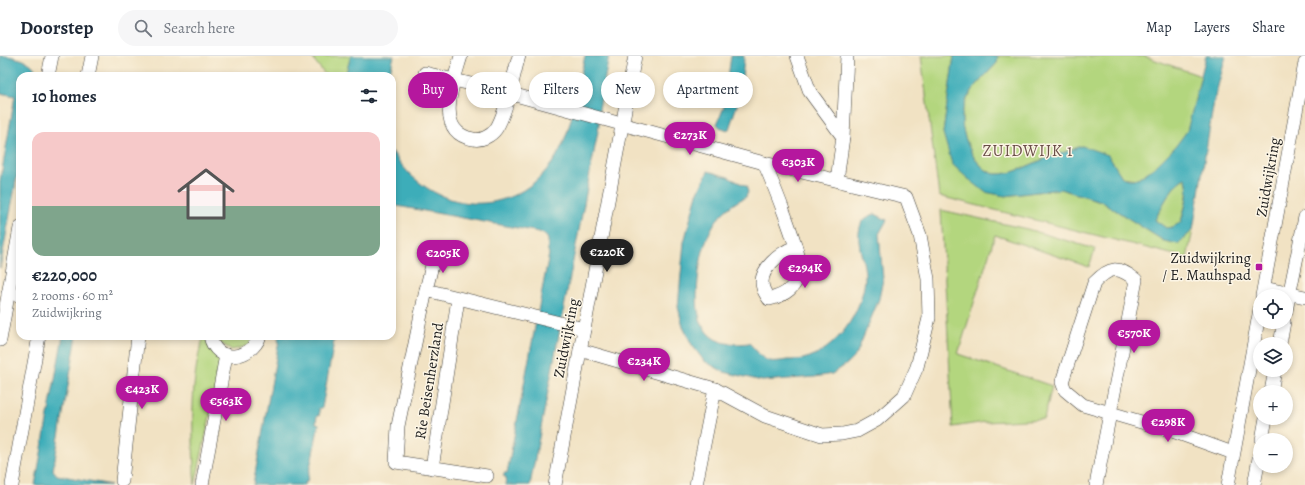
<!DOCTYPE html>
<meta charset="utf-8">
<style>
body{margin:0;font-family:Alegreya,serif;background:#f6f6f7;color:#1f2937;height:100vh;display:flex;flex-direction:column;font-size:15px;white-space:nowrap}
*{box-sizing:border-box;margin:0}
p{font-size:13px;color:#747a83}
.icon{flex:none;width:22px;height:22px;fill:none;stroke:currentColor;stroke-width:2;stroke-linecap:round;stroke-linejoin:round}
.map{position:relative;flex:1;overflow:hidden}
.sheet{position:absolute;left:16px;top:16px;width:380px;height:268px;display:flex;flex-direction:column;background:#fff;border-radius:12px;box-shadow:0 2px 6px #0003}
.sheet>*{flex:none}
.hud{position:absolute;left:408px;top:16px;width:380px;height:36px;display:flex;gap:8px}
.fabs{position:absolute;left:1253px;top:233px;display:grid;gap:8px}
.fabs a{display:grid;place-items:center;width:40px;height:40px;border-radius:50%;background:#fff;box-shadow:0 2px 6px #0003;font-size:20px}
.price{position:absolute;translate:-50% -34px;padding:0 9px;border-radius:14px;background:#b5179e;color:#fff;font-size:13px;line-height:26px;filter:drop-shadow(0 1px 2px #0008)}
.price::after{content:'';position:absolute;left:50%;top:24px;width:12px;height:9px;margin-left:-6px;background:inherit;clip-path:polygon(0 0,100% 0,50% 100%)}
.price.on{background:#222;color:#fff}
ul{padding:0;list-style:none}
li{display:grid;align-content:center;gap:8px;height:212px;padding:0 16px}
li span{display:grid;place-items:center;height:124px;border-radius:12px;color:#555}
li>.icon{margin-inline-start:auto}
span .icon{width:72px;height:72px;fill:#fffc;stroke-width:1}
li b{font-size:17px}
h2{display:flex;justify-content:space-between;align-items:center;height:48px;padding:0 16px;font-size:17px}
.pill{padding:0 14px;border-radius:18px;background:#fff;box-shadow:0 2px 6px #0003;font-size:14px;line-height:36px}
.pill.on{background:#b5179e;color:#fff}
header{display:flex;align-items:center;gap:24px;box-sizing:border-box;height:56px;padding:0 20px;background:#fff;border-bottom:1px solid #e0e1e3}
header strong{font-size:19px}
nav{display:flex;gap:22px;margin-inline-start:auto;font-size:14px}
.search{width:280px;height:36px;background:#f6f6f7;display:flex;align-items:center;gap:10px;box-sizing:border-box;padding:0 14px;border-radius:22px;color:#747a83;font-size:15px}
.map>svg:first-child{display:block}
</style>
<header>
<strong>Doorstep</strong>
<div class="search"><svg class="icon" aria-label="search" viewBox="0 0 24 24"><circle cx="10" cy="10" r="6"/><path d="M15 15l6 6"/></svg>Search here</div>
<nav><a>Map</a><a>Layers</a><a>Share</a></nav>
</header>
<div class="map">
<svg width="1305" height="429" viewBox="0 0 1305 429">
<rect width="100%" height="100%" fill="#fcf5e5"/>
<filter id="ink" filterUnits="userSpaceOnUse"><feTurbulence type="fractalNoise" baseFrequency=".025" numOctaves="2"/><feDisplacementMap in="SourceGraphic" scale="8" xChannelSelector="R" yChannelSelector="G"/><feConvolveMatrix kernelMatrix="1 2 1 2 8 2 1 2 1" color-interpolation-filters="sRGB"/></filter>
<filter id="wash" filterUnits="userSpaceOnUse"><feTurbulence type="fractalNoise" baseFrequency=".012" numOctaves="4" result="noise"/><feDisplacementMap in="SourceGraphic" scale="16" xChannelSelector="R" yChannelSelector="G"/><feGaussianBlur stdDeviation="0.9" result="paint"/><feColorMatrix in="noise" values="0 0 0 0 0 0 0 0 0 0 0 0 0 0 0 0 0 1.4 0 .05"/><feComposite in="paint" operator="in"/></filter>
<g filter="url(#wash)">
<rect width="100%" height="100%" fill="#f1e2c3"/>
<!-- green -->
<g fill="#b3d67e" stroke="#68794d">
<path d="M311,0h40l-6,20h-19z"/>
<path d="M921,0h33l-11,77 62,63 55,-7 41,12 63,40 14,3 15,-14 -6,28 -248,-62z"/>
<path d="M998,0h146l57,20c-4,15 -8,42 -14,55 -11,20 -31,36 -49,48l-16,-2 -5,-7 -35,-24c-13,5 -27,9 -40,14 -16,6 -29,15 -46,14 -10,-1 -21,-13 -25,-22 -21,-44 -3,-58 26,-89z"/>
<path d="M1185,122c6,12 -1,31 -4,44l-8,5 -7,1 -11,-8c6,-12 18,-37 30,-42z"/>
<path d="M941,154l86,19 68,20 -6,18 -94,-32 -37,119 94,32 -8,33 -59,3 -32,5z"/>
<path d="M204,280l18,25 -27,124 -1,-11c-1,-44 -5,-95 10,-138z"/>
<path d="M217,280h39l-5,9 -19,5 -12,-7z"/>
</g>
<!-- water -->
<g fill="#3dadb9" stroke="#2c646a" fill-rule="evenodd">
<path d="M0,0c12,0 38,4 36,20h-16v84l-20,108v-86l15,-86 -15,-3z"/>
<path d="M351,0h43l-5,20h-44z"/>
<path d="M585,0h24l-10,53v17l-69,359h-25l1,-8 -3,-1 1,-3h3l42,-219c-4,-9 5,-16 -10,-22l-147,-27v-54c39,65 122,72 164,6 17,-27 21,-71 29,-101z"/>
<path d="M731,0h13v3l-4,37 -11,33c-6,2 -8,0 -12,-5l7,-17z"/>
<path d="M954,0h44l-1,7c-29,31 -47,45 -26,89 4,8 15,21 24,22 18,1 31,-8 47,-14 13,-5 27,-9 40,-14l26,9 14,22 7,2h9l18,-13 19,-19 12,-16 19,-75h20l-12,45 -21,129 -15,14 -14,-3 -63,-40 -41,-12 -55,7 -20,-4 -19,-15 -14,-13 -9,-31zM1185,122c7,11 -1,32 -4,44l-8,5 -7,1 -11,-8c6,-12 18,-37 30,-42z"/>
<path d="M708,115l20,6 18,9 2,6 -2,5c-13,6 -24,15 -32,27 -10,17 -14,37 -16,56 -4,39 4,70 51,63 7,6 11,15 20,18 5,1 13,0 18,-1 5,0 11,0 16,-1 34,-8 59,-47 62,-80 1,-17 -10,-35 -5,-52 2,-8 8,-11 15,-13l12,6 -8,14 4,45 -4,20 -23,56 -9,9 -15,10 -17,3 -53,4 -21,-5 -17,-4 -20,-11 -12,-16 -9,-18 -5,-20 6,-65 13,-48z"/>
<path d="M63,280h14l-24,134 4,5 54,10h-76z"/>
<path d="M280,280h55l-13,72h-3v7h1l-3,1 -1,7 3,1 -12,58h-2l-1,3h-51l26,-144 -2,-2z"/>
</g>
</g>
<g filter="url(#ink)">
<g fill="none" stroke-linecap="round" stroke-linejoin="round">
<defs>
<g id="street">
<path d="M461,0c-7,25 -28,76 12,83 8,2 18,-3 23,-10 11,-17 17,-53 23,-73"/>
<path d="M797,0l13,36 33,45"/>
<path d="M425,17l83,20 256,70 142,34 14,38 8,44 1,39 -12,49 -13,29 -27,24 -20,11 -15,3 -20,1 -57,-19 -50,-27 -135,-39"/>
<path d="M48,20l4,-20"/>
<path d="M88,20l4,-20"/>
<path d="M764,107c8,18 38,91 36,107 -3,17 -15,26 -31,29 -2,-3 -5,-7 -6,-11 -6,-18 18,-36 32,-41"/>
<path d="M837,124l6,-43 4,-81"/>
<path d="M1264,232l41,9"/>
<path d="M426,234l9,-37"/>
<path d="M8,237l12,2"/>
<path d="M1262,240l43,-233"/>
<path d="M1286,255l19,-94"/>
<path d="M210,280c6,29 41,24 50,0"/>
<path d="M0,284l20,-112"/>
<path d="M1280,288l4,-22"/>
<path d="M1271,336l4,-22"/>
<path d="M1262,384l4,-22"/>
<path d="M432,412l26,-169"/>
<path d="M487,420l-91,-14 2,-36 28,-136 158,39"/>
<path d="M122,425l16,-145"/>
<path d="M12,429l27,-149"/>
<path d="M202,429l24,-130"/>
<path d="M555,429l80,-429"/>
<path d="M696,429l19,-96"/>
<path d="M1096,429l40,-205c-18,-14 -26,-14 -42,3l-32,99 3,8 18,15 89,26 61,22"/>
<path d="M1228,429l32,-176"/>
<path d="M1254,429l6,-32"/>
</g>
</defs>
<!-- street casing -->
<use href="#street" stroke="#3c3a35" stroke-width="14"/>
<!-- street -->
<use href="#street" stroke="#fff" stroke-width="13"/>
</g>
</g>
<!-- markers -->
<rect fill="#b5179e" stroke="#fcf5e5" stroke-width="1.5" x="1255" y="207" width="8" height="8" rx="2"/>
<g text-anchor="middle" dominant-baseline="central" stroke-width="3" stroke-linejoin="round" paint-order="stroke">
<!-- street labels -->
<g font-size="15" fill="#1c1c1c" stroke="#fcf5e5">
<text transform="translate(1268 121) rotate(-80)">Zuidwijkring</text>
<text transform="translate(566 282) rotate(-79)">Zuidwijkring</text>
<text transform="translate(429 325) rotate(-81)">Rie Beisenherzland</text>
</g>
<!-- poi labels -->
<g font-size="15" fill="#1c1c1c" stroke="#fcf5e5" text-anchor="end">
<text x="1251" y="202">Zuidwijkring<tspan x="1251" dy="17">/ E. Mauhspad</tspan></text>
</g>
<!-- neighbourhood labels -->
<g font-size="16" letter-spacing="1" fill="#6a4e48" stroke="#fcf5e5">
<text x="1028" y="95">ZUIDWIJK 1</text>
</g>
</g>
</svg>
<div class="fabs">
<a><svg class="icon" aria-label="locate" viewBox="0 0 24 24"><circle cx="12" cy="12" r="6"/><path d="M12 2v4M12 18v4M2 12h4M18 12h4"/></svg></a>
<a><svg class="icon" aria-label="layers" viewBox="0 0 24 24"><path d="M12 4l9 5-9 5-9-5zM3 14l9 5 9-5"/></svg></a>
<a>+</a>
<a>−</a>
</div>
<b class="price" style="left:690px;top:100px">€273K</b>
<b class="price" style="left:798px;top:127px">€303K</b>
<b class="price on" style="left:607px;top:217px">€220K</b>
<b class="price" style="left:443px;top:218px">€205K</b>
<b class="price" style="left:805px;top:233px">€294K</b>
<b class="price" style="left:1134px;top:298px">€570K</b>
<b class="price" style="left:644px;top:326px">€234K</b>
<b class="price" style="left:142px;top:354px">€423K</b>
<b class="price" style="left:226px;top:366px">€563K</b>
<b class="price" style="left:1168px;top:387px">€298K</b>
<div class="hud">
<a class="pill on">Buy</a>
<a class="pill">Rent</a>
<a class="pill">Filters</a>
<a class="pill">New</a>
<a class="pill">Apartment</a>
</div>
<section class="sheet">
<h2>10 homes<svg class="icon" aria-label="filters" viewBox="0 0 24 24"><path d="M4 7h16M4 17h16"/><circle cx="9" cy="7" r="2"/><circle cx="15" cy="17" r="2"/></svg></h2>
<ul>
<li><span style="background:linear-gradient(#f6c9c9 60%,#7fa58c 0)"><svg class="icon" aria-label="home" viewBox="0 0 24 24"><path d="M3 11l9-7 9 7M6 9v11h12V9"/></svg></span><div><b>€220,000</b><p>2 rooms · 60 m²</p><p>Zuidwijkring</p></div></li>
</ul>
</section>
</div>
